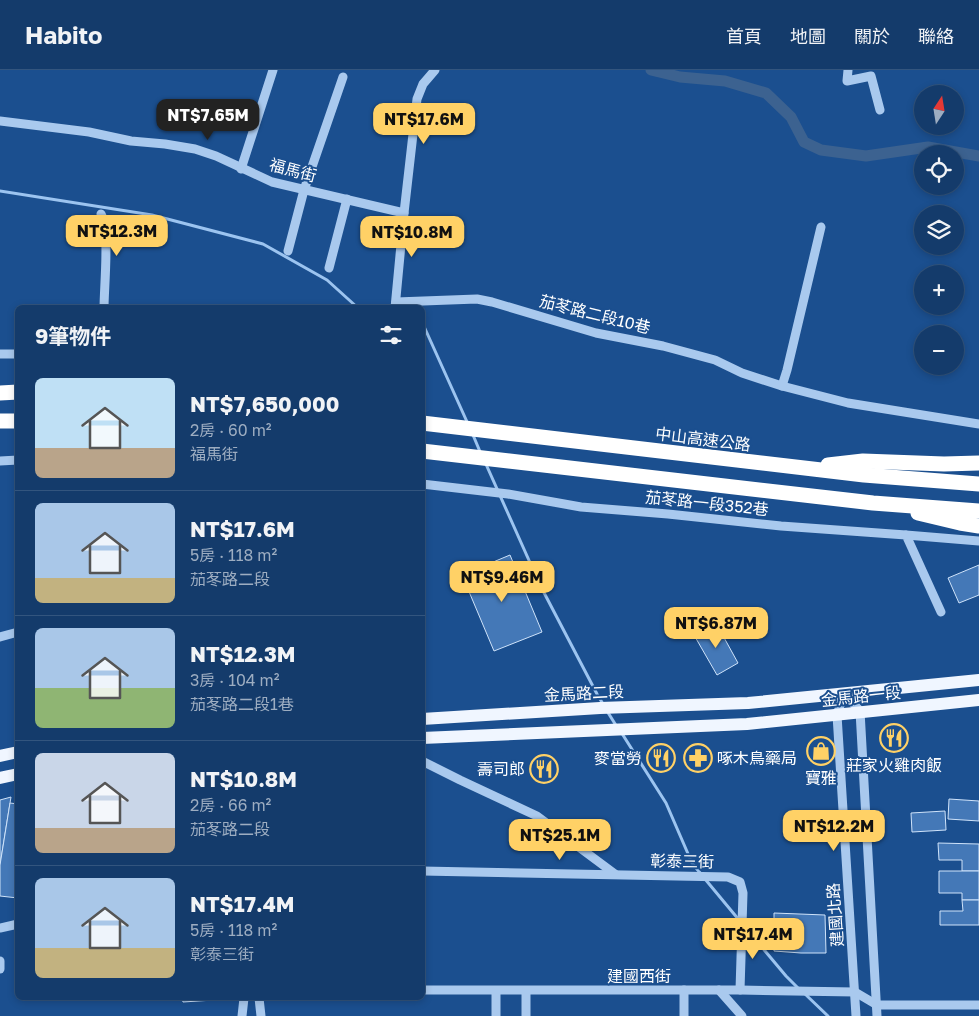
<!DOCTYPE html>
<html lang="zh-TW">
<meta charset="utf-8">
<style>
body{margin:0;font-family:"Golos Text","Noto Sans TC",sans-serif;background:#214673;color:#f1f3f6;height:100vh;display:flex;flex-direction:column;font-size:19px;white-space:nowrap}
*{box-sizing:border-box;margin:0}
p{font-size:16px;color:#9dadc1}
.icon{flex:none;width:28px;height:28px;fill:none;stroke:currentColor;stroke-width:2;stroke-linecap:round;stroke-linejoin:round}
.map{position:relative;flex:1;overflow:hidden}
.sheet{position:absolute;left:15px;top:235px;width:410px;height:695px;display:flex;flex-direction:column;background:#143b6b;border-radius:8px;box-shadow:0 2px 8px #0003,0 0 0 1px #33557e}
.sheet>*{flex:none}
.needle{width:32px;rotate:12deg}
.tools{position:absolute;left:914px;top:15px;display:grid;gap:10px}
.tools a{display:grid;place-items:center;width:50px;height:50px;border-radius:50%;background:#143b6b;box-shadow:0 2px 8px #0003,0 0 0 1px #33557e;font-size:25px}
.price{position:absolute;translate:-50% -42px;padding:0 11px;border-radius:10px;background:#ffd166;color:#111;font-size:16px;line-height:32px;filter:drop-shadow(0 1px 2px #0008)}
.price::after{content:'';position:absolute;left:50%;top:30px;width:15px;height:11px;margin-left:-8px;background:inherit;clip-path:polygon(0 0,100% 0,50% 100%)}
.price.on{background:#222;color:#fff}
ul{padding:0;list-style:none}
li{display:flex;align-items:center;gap:15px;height:125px;padding:0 20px}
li+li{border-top:1px solid #33557e}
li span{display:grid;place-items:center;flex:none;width:140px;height:100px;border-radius:8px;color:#555}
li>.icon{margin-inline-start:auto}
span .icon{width:60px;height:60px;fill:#fffc;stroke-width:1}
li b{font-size:21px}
h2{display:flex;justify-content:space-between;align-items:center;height:60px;padding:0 20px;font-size:21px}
header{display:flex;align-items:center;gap:30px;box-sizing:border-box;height:70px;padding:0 25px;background:#143b6b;border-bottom:1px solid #33557e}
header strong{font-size:24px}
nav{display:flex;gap:28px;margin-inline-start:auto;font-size:18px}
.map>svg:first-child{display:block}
</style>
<header>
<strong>Habito</strong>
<nav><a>首頁</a><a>地圖</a><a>關於</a><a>聯絡</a></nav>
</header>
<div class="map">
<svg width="979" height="946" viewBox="0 0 979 946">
<rect width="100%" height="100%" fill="#1b4f8f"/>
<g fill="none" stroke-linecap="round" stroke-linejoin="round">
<!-- stream -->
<g stroke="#9cc4f0" stroke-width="3">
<path d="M0,121l152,24 111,29 64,36 31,28"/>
<path d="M422,252l46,102"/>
<path d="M473,365l8,19"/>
<path d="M485,392l55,123 57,109 6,10"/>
<path d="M607,641l10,16"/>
<path d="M621,662l45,71 26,60 9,11"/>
<path d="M705,809l34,41"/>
<path d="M745,857l41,49 12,12"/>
<path d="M805,924l23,22"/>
</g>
<!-- canal -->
<path stroke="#3c6290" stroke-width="11" d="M651,0l29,7 45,4 41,12 25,24 13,25 17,8 45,6 62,-9 51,9"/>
</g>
<!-- building -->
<g fill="#4478b7" stroke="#cfe3fa">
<path d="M510,485l32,77 -48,19 -32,-76z"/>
<path d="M979,495v30l-20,8 -11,-25z"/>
<path d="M716,553l22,40 -21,12 -23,-40z"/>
<path d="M11,727l-1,6 -10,62v-65z"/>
<path d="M949,729l30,2v20l-31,-2z"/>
<path d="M10,733l8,1v94l-18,-2v-31z"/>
<path d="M945,741l1,19 -34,2 -1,-19z"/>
<path d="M938,773l41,1v27h-17v-11h-23z"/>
<path d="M939,801h40v29h-17v-7h-23z"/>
<path d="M962,830h17v25h-39v-14h23z"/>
<path d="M774,843l51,2 1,38h-25l-27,-2z"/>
<path d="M182,928h46l1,1 -46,3z"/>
</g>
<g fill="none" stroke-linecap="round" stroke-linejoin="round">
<!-- minor -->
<g stroke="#a9c9ee" stroke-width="9">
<path d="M848,0l-1,11 24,-5 9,34"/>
<path d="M0,51l89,11 42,9 34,3 30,5 21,7 56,26 132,31"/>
<path d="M241,99l32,-99"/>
<path d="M101,144c9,16 3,73 3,94"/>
<path d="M288,181l16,-61 39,-113"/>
<path d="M329,198l18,-69"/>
<path d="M396,232l81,-3 15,3 104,31 67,13 52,14 27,13 40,13 66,17 131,21"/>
<path d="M395,238l9,-95 13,-114 6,-15 12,-14"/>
<path d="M0,284h18"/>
<path d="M782,316l5,-16 34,-143"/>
<path d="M0,391l18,-1"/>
<path d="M422,414l86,10 73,13 87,7 113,12 125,9 35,77"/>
<path d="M906,465l73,6"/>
<path d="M0,567l18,-5"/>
<path d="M844,623l16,18 17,305"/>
<path d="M844,623l-7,22 19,301"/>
<path d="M422,691l38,19 77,36 78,58"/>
<path d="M422,801l306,6 12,5 3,11 -3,97"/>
<path d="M0,858l18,-4"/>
<path d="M0,891v8"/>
<path d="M422,920h318l115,2 22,13h102"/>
<path d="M719,920l23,26"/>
<path d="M526,921v25"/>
<path d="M259,928l2,18"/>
<path d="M242,946l2,-18"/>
<path d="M496,946v-25"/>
<path d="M684,946v-26"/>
</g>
<!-- major -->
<g stroke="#f0f6ff" stroke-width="12">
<path d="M422,649l178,-11 148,-5 231,-23"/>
<path d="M422,668l325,-14 232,-24"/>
<path d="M0,686l18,-4"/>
<path d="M0,708l18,-4"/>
</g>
<!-- highway -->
<g stroke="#fff" stroke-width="15">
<path d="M0,323l18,-1"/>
<path d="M0,351h18"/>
<path d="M422,353l442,52 115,9"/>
<path d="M422,381l451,52 106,8"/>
<path d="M828,395l35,-4 81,3 35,-1"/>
<path d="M918,443l42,10 19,3"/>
</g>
</g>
<!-- icons -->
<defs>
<symbol id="restaurant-ring" viewBox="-11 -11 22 22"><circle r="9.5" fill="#1b4f8f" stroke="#ffd166" stroke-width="1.5"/><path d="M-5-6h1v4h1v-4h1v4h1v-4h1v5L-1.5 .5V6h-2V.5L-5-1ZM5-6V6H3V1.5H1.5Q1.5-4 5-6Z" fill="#ffd166"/></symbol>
<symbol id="shop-ring" viewBox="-11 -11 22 22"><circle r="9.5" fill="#1b4f8f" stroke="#ffd166" stroke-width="1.5"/><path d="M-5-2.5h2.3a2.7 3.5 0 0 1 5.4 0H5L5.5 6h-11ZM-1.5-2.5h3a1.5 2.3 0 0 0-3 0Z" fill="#ffd166"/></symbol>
<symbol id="pharmacy-ring" viewBox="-11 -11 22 22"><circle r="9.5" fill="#1b4f8f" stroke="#ffd166" stroke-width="1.5"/><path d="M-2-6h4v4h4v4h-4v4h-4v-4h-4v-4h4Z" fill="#ffd166"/></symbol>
</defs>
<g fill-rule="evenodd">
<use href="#restaurant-ring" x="878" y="652" width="32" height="32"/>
<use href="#shop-ring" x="805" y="665" width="32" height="32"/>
<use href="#restaurant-ring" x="645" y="672" width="32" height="32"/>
<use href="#pharmacy-ring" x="682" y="672" width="32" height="32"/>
<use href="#restaurant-ring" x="528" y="683" width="32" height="32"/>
</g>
<g text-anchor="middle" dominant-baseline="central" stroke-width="4" stroke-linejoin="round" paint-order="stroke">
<!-- street labels -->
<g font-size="16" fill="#fff" stroke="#1b4f8f">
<text transform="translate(293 100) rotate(15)">福馬街</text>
<text transform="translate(595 244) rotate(14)">茄苳路二段10巷</text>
<text transform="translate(703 369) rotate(7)">中山高速公路</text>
<text transform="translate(707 433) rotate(6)">茄苳路一段352巷</text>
<text transform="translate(584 623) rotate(-3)">金馬路二段</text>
<text transform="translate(861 626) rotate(-6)">金馬路一段</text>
<text transform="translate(682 791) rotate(1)">彰泰三街</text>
<text transform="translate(835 845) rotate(-94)">建國北路</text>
<text x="639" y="906">建國西街</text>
</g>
<!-- poi labels -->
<g font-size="16" fill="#fff" stroke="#1b4f8f" text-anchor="end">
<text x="642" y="688">麥當勞</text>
<text x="717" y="688" text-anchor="start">啄木鳥藥局</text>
<text x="894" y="695" text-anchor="middle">莊家火雞肉飯</text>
<text x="525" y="699">壽司郎</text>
<text x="821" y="708" text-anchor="middle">寶雅</text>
</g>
</g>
</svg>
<div class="tools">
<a><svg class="needle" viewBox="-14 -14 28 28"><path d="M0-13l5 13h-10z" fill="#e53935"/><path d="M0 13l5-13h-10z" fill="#9dadc1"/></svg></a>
<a><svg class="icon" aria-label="locate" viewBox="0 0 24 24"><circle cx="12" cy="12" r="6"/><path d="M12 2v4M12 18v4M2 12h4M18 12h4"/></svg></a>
<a><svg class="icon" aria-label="layers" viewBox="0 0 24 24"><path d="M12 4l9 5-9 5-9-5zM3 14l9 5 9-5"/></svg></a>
<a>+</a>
<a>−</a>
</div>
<b class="price on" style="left:208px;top:71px">NT$7.65M</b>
<b class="price" style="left:424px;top:75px">NT$17.6M</b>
<b class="price" style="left:117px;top:187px">NT$12.3M</b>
<b class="price" style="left:412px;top:188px">NT$10.8M</b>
<b class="price" style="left:502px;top:533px">NT$9.46M</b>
<b class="price" style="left:716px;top:579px">NT$6.87M</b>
<b class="price" style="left:834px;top:782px">NT$12.2M</b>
<b class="price" style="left:560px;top:791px">NT$25.1M</b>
<b class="price" style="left:753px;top:890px">NT$17.4M</b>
<section class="sheet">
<h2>9筆物件<svg class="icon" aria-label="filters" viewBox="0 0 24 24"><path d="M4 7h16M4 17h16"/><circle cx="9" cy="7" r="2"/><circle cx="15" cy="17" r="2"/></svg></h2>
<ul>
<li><span style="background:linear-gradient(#bfe0f5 70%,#b9a48a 0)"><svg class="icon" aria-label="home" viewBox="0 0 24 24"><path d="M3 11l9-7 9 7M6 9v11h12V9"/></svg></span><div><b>NT$7,650,000</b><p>2房 · 60 m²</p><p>福馬街</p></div></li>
<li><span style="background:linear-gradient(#a9c7e8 75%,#c2b280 0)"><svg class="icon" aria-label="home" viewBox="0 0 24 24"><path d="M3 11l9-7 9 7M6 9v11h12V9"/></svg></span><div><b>NT$17.6M</b><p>5房 · 118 m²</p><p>茄苳路二段</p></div></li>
<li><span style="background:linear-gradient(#a9c7e8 60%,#8fb573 0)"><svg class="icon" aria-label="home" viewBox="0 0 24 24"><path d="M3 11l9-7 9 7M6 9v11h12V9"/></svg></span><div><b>NT$12.3M</b><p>3房 · 104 m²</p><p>茄苳路二段1巷</p></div></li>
<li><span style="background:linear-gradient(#c9d6e8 75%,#b9a48a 0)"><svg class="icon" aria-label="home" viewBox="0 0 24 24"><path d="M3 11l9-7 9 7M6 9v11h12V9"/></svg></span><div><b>NT$10.8M</b><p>2房 · 66 m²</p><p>茄苳路二段</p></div></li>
<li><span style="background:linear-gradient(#a9c7e8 70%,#c2b280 0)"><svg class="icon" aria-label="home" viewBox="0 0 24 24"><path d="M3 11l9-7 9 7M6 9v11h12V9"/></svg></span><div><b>NT$17.4M</b><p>5房 · 118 m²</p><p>彰泰三街</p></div></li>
</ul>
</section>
</div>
